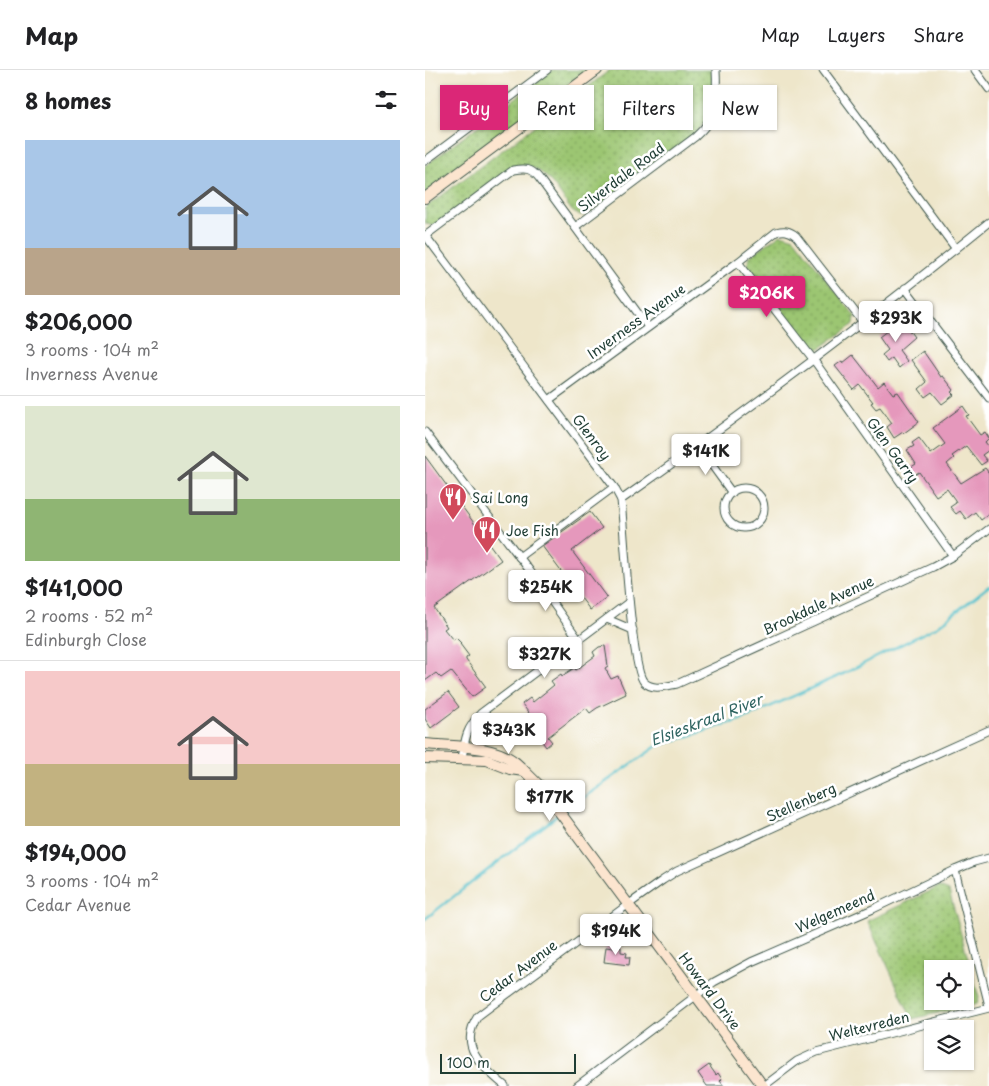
<!DOCTYPE html>
<meta charset="utf-8">
<style>
body{margin:0;font-family:"Playpen Sans",sans-serif;background:#f6f6f6;color:#202124;height:100vh;display:flex;flex-direction:column;font-size:19px;white-space:nowrap}
*{box-sizing:border-box;margin:0}
p{font-size:16px;color:#757577}
.icon{flex:none;width:28px;height:28px;fill:none;stroke:currentColor;stroke-width:2;stroke-linecap:round;stroke-linejoin:round}
.map{position:relative;flex:1;overflow:hidden}
.panel{display:flex;flex-direction:column;background:#fff;width:425px}
.panel>*{flex:none}
.top-card{position:absolute;left:15px;top:15px;width:474px;height:45px;display:flex;gap:10px}
.controls{position:absolute;left:499px;top:890px;display:grid;gap:10px}
.controls a{display:grid;place-items:center;width:50px;height:50px;border-radius:0px;background:#fff;box-shadow:0 1px 4px #0004;font-size:25px}
.scale{position:absolute;left:15px;bottom:12px;width:136px;box-sizing:border-box;padding-left:5px;border:2px solid #1f3d34;border-top:0;font-size:14px;line-height:18px;white-space:nowrap;color:#1f3d34;-webkit-text-stroke:4px #fff;paint-order:stroke}
.price{position:absolute;translate:-50% -42px;padding:0 11px;border-radius:5px;background:#fff;color:#222;font-size:16px;line-height:32px;filter:drop-shadow(0 1px 2px #0008)}
.price::after{content:'';position:absolute;left:50%;top:30px;width:15px;height:11px;margin-left:-8px;background:inherit;clip-path:polygon(0 0,100% 0,50% 100%)}
.price.active{background:#db2777;color:#fff}
ul{padding:0;list-style:none}
li{display:grid;align-content:center;gap:10px;height:265px;padding:0 25px}
li+li{border-top:1px solid #e0e0e0}
li span{display:grid;place-items:center;height:155px;border-radius:0px;color:#555}
li>.icon{margin-inline-start:auto}
span .icon{width:90px;height:90px;fill:#fffc;stroke-width:1}
li b{font-size:21px}
h2{display:flex;justify-content:space-between;align-items:center;height:60px;padding:0 25px;font-size:21px}
.pill{padding:0 18px;border-radius:0px;background:#fff;box-shadow:0 1px 4px #0004;font-size:18px;line-height:45px}
.pill.active{background:#db2777;color:#fff}
header{display:flex;align-items:center;gap:30px;box-sizing:border-box;height:70px;padding:0 25px;background:#fff;border-bottom:1px solid #e0e0e0}
header strong{font-size:24px}
nav{display:flex;gap:28px;margin-inline-start:auto;font-size:18px}
main{display:flex;flex:1;min-height:0}
.map>svg:first-child{display:block}
</style>
<header>
<strong>Map</strong>
<nav><a>Map</a><a>Layers</a><a>Share</a></nav>
</header>
<main>
<section class="panel">
<h2>8 homes<svg class="icon" aria-label="filters" viewBox="0 0 24 24"><path d="M4 7h16M4 17h16"/><circle cx="9" cy="7" r="2"/><circle cx="15" cy="17" r="2"/></svg></h2>
<ul>
<li><span style="background:linear-gradient(#a9c7e8 70%,#b9a48a 0)"><svg class="icon" aria-label="home" viewBox="0 0 24 24"><path d="M3 11l9-7 9 7M6 9v11h12V9"/></svg></span><div><b>$206,000</b><p>3 rooms · 104 m²</p><p>Inverness Avenue</p></div></li>
<li><span style="background:linear-gradient(#dfe7d0 60%,#8fb573 0)"><svg class="icon" aria-label="home" viewBox="0 0 24 24"><path d="M3 11l9-7 9 7M6 9v11h12V9"/></svg></span><div><b>$141,000</b><p>2 rooms · 52 m²</p><p>Edinburgh Close</p></div></li>
<li><span style="background:linear-gradient(#f6c9c9 60%,#c2b280 0)"><svg class="icon" aria-label="home" viewBox="0 0 24 24"><path d="M3 11l9-7 9 7M6 9v11h12V9"/></svg></span><div><b>$194,000</b><p>3 rooms · 104 m²</p><p>Cedar Avenue</p></div></li>
</ul>
</section>
<div class="map">
<svg width="564" height="1016" viewBox="0 0 564 1016">
<defs>
<pattern id="green-dots" width="8" height="8" patternUnits="userSpaceOnUse" patternTransform="scale(1.25)"><rect width="8" height="8" fill="#9cc672"/><path d="M2 2h.1M6 6h.1" fill="none" stroke="#7fa25e" stroke-width="1.8" stroke-linecap="round"/></pattern>
</defs>
<rect width="100%" height="100%" fill="#fff"/>
<filter id="ink" filterUnits="userSpaceOnUse"><feTurbulence type="fractalNoise" baseFrequency=".02" numOctaves="2"/><feDisplacementMap in="SourceGraphic" scale="10" xChannelSelector="R" yChannelSelector="G"/><feConvolveMatrix kernelMatrix="1 2 1 2 8 2 1 2 1" color-interpolation-filters="sRGB"/></filter>
<filter id="wash" filterUnits="userSpaceOnUse"><feTurbulence type="fractalNoise" baseFrequency=".0096" numOctaves="4" result="noise"/><feDisplacementMap in="SourceGraphic" scale="20" xChannelSelector="R" yChannelSelector="G"/><feGaussianBlur stdDeviation="1.12" result="paint"/><feColorMatrix in="noise" values="0 0 0 0 0 0 0 0 0 0 0 0 0 0 0 0 0 1.4 0 .05"/><feComposite in="paint" operator="in"/></filter>
<g filter="url(#wash)">
<rect width="100%" height="100%" fill="#eee6ca"/>
<!-- green -->
<g fill="url(#green-dots)" stroke="#5e8253" fill-rule="evenodd">
<path d="M128,0h38l-166,124v-28z"/>
<path d="M185,0h107l1,13 -11,36 -8,10 -10,11 -101,74c-7,2 -11,1 -16,-3 -14,-19 -28,-49 -55,-45l-83,60 -8,-2 -1,-16z"/>
<path d="M356,164l13,4 61,78 -1,8 -35,25 -12,-2 -60,-80 3,-11z"/>
<path d="M514,817l10,4 30,107 -2,6 -65,15 -45,-98zM508,899h32v32h-32z"/>
</g>
<g fill="none" stroke-linecap="round" stroke-linejoin="round">
<!-- stream -->
<g stroke="#53c0ca" stroke-width="2.5">
<path d="M138,742l94,-66 86,-27 102,-46 93,-47 51,-40"/>
<path d="M0,849l133,-104"/>
</g>
</g>
<g id="blocks">
<!-- building -->
<g fill="#e598bc">
<path d="M478,252l11,15 -15,13 8,11 -8,7 -7,-10 -5,4 -5,-7 6,-5 -9,-13 13,-10 2,2z"/>
<path d="M498,281l18,26 2,-1 11,14 -3,2 3,3 -12,9 -10,-12 -7,5 -6,-8 8,-7 -16,-22z"/>
<path d="M428,285l25,32 6,-5 9,12 5,-2 21,30 -15,11 -1,-1 -9,6 -7,-11 5,-4 -12,-16 -4,2 -5,-6 2,-1 -13,-17 -6,5 -19,-24 7,-5 1,2z"/>
<path d="M538,336l6,9 -3,1 14,19 5,-3 4,6 -4,4 4,5v3l-7,5 5,6 -6,4 -15,-19 -14,10 2,2 -7,6 14,19 24,-15 4,5v41l-8,6 -6,-8 -9,7 -6,-8 -4,3 -6,-7 6,-4 -1,-3 -8,-11 -11,7 -17,-24 -6,4 -5,-7 8,-5 -9,-14 7,-4 -2,-3 7,-5 12,16 14,-10 -12,-16z"/>
<path d="M0,386l76,104 -67,48 13,19 -3,2 9,11 3,-2 5,5 -1,1 9,12 -3,2v2l20,27 -14,10 -21,-26 -10,7 -5,-5 -11,8z"/>
<path d="M165,442l12,16 -30,23 35,47 -17,12 -48,-64z"/>
<path d="M180,576l3,20 -3,2 6,11 7,-3 8,18 -29,14 -7,5 -4,-5 -38,29 4,5 -6,5 -17,-23 5,-4 -12,-16 8,-6 3,4 21,-17 -3,-4 10,-7 1,2 12,-8 2,2 19,-14 -2,-4 6,-5z"/>
<path d="M23,622l11,15 -28,21 -6,-9v-10z"/>
<path d="M189,876l7,1v5l6,1 -1,4h4l-1,8 -25,-3 2,-15 7,1z"/>
<path d="M284,995l7,10 2,-2 4,6 -2,2 4,5h-17l-9,-13z"/>
</g>
</g>
</g>
<g filter="url(#ink)">
<use href="#blocks" fill-opacity="0" stroke="#3e564a" stroke-width="1"/>
<g fill="none" stroke-linecap="round" stroke-linejoin="round">
<defs>
<g id="street">
<path d="M398,0l133,179"/>
<path d="M550,0l14,19"/>
<path d="M0,91l122,-91"/>
<path d="M150,157l120,-90c3,-3 8,-7 11,-12 10,-13 11,-38 10,-55"/>
<path d="M0,165l189,252 7,13c3,27 10,170 23,182 9,9 22,4 33,2l256,-117 20,-11 36,-27"/>
<path d="M0,166l88,-66c13,-2 18,-2 26,8l109,149"/>
<path d="M313,192l75,97 140,197"/>
<path d="M480,218l84,110"/>
<path d="M124,330l189,-138 38,-30c8,-2 13,-2 20,4l66,85"/>
<path d="M0,362l105,139 49,69"/>
<path d="M273,376l34,47"/>
<circle cx="319" cy="438" r="20"/>
<path d="M196,430c126,-89 249,-181 368,-278"/>
<path d="M94,487l95,-70"/>
<path d="M182,549l26,11"/>
<path d="M37,689c3,-21 4,-30 19,-46l148,-111"/>
<path d="M530,800l34,136"/>
<path d="M80,1016c-22,-19 -48,-39 -27,-70l144,-107 41,-29 14,-9 312,-141"/>
<path d="M152,1016l137,-104 37,-20 122,-53 82,-39 19,-8 15,-4"/>
<path d="M339,1016l33,-25 20,-9 172,-44"/>
</g>
<g id="secondary">
<path d="M0,128l172,-128"/>
<path d="M0,674c28,3 68,0 91,19 8,7 16,16 25,24l222,299"/>
<path d="M0,688l62,2 23,9 14,2"/>
</g>
</defs>
<!-- street casing -->
<use href="#street" stroke="#3e564a" stroke-width="9"/>
<!-- secondary casing -->
<use href="#secondary" stroke="#3e564a" stroke-width="12"/>
<!-- street -->
<use href="#street" stroke="#fff" stroke-width="7"/>
<!-- secondary -->
<use href="#secondary" stroke="#fce5cf" stroke-width="10"/>
</g>
</g>
<!-- icons -->
<defs>
<symbol id="restaurant-pin" viewBox="-11 -11 22 30"><path d="M0 17L-7.5 6A9.5 9.5 0 1 1 7.5 6Z" fill="#d1495b" stroke="#fff"/><path d="M-5-6h1v4h1v-4h1v4h1v-4h1v5L-1.5 .5V6h-2V.5L-5-1ZM5-6V6H3V1.5H1.5Q1.5-4 5-6Z" fill="#fff"/></symbol>
</defs>
<g fill-rule="evenodd">
<use href="#restaurant-pin" x="12" y="411" width="32" height="43"/>
<use href="#restaurant-pin" x="46" y="444" width="32" height="43"/>
</g>
<g text-anchor="middle" dominant-baseline="central" stroke-width="5" stroke-linejoin="round" paint-order="stroke">
<!-- street labels -->
<g font-size="14" fill="#1f3d34" stroke="#fff">
<text transform="translate(196 107) rotate(-37)">Silverdale Road</text>
<text transform="translate(211 251) rotate(-36)">Inverness Avenue</text>
<text transform="translate(167 367) rotate(53)">Glenroy</text>
<text transform="translate(468 380) rotate(54)">Glen Garry</text>
<text transform="translate(393 535) rotate(-25)">Brookdale Avenue</text>
<text transform="translate(376 732) rotate(-24)">Stellenberg</text>
<text transform="translate(410 841) rotate(-24)">Welgemeend</text>
<text transform="translate(93 901) rotate(-37)">Cedar Avenue</text>
<text transform="translate(285 921) rotate(53)">Howard Drive</text>
<text transform="translate(444 956) rotate(-14)">Weltevreden</text>
</g>
<!-- poi labels -->
<g font-size="14" fill="#1f3d34" stroke="#fff" text-anchor="start">
<text x="47" y="427">Sai Long</text>
<text x="81" y="460">Joe Fish</text>
</g>
<!-- water labels -->
<g font-size="15" font-style="italic" fill="#2f6461" stroke="#fff">
<text transform="translate(281 649) rotate(-21)">Elsieskraal River</text>
</g>
</g>
</svg>
<div class="controls">
<a><svg class="icon" aria-label="locate" viewBox="0 0 24 24"><circle cx="12" cy="12" r="6"/><path d="M12 2v4M12 18v4M2 12h4M18 12h4"/></svg></a>
<a><svg class="icon" aria-label="layers" viewBox="0 0 24 24"><path d="M12 4l9 5-9 5-9-5zM3 14l9 5 9-5"/></svg></a>
</div>
<div class="scale">100 m</div>
<b class="price active" style="left:342px;top:248px">$206K</b>
<b class="price" style="left:471px;top:273px">$293K</b>
<b class="price" style="left:281px;top:406px">$141K</b>
<b class="price" style="left:121px;top:542px">$254K</b>
<b class="price" style="left:120px;top:609px">$327K</b>
<b class="price" style="left:84px;top:685px">$343K</b>
<b class="price" style="left:125px;top:752px">$177K</b>
<b class="price" style="left:191px;top:886px">$194K</b>
<div class="top-card">
<a class="pill active">Buy</a>
<a class="pill">Rent</a>
<a class="pill">Filters</a>
<a class="pill">New</a>
</div>
</div>
</main>
